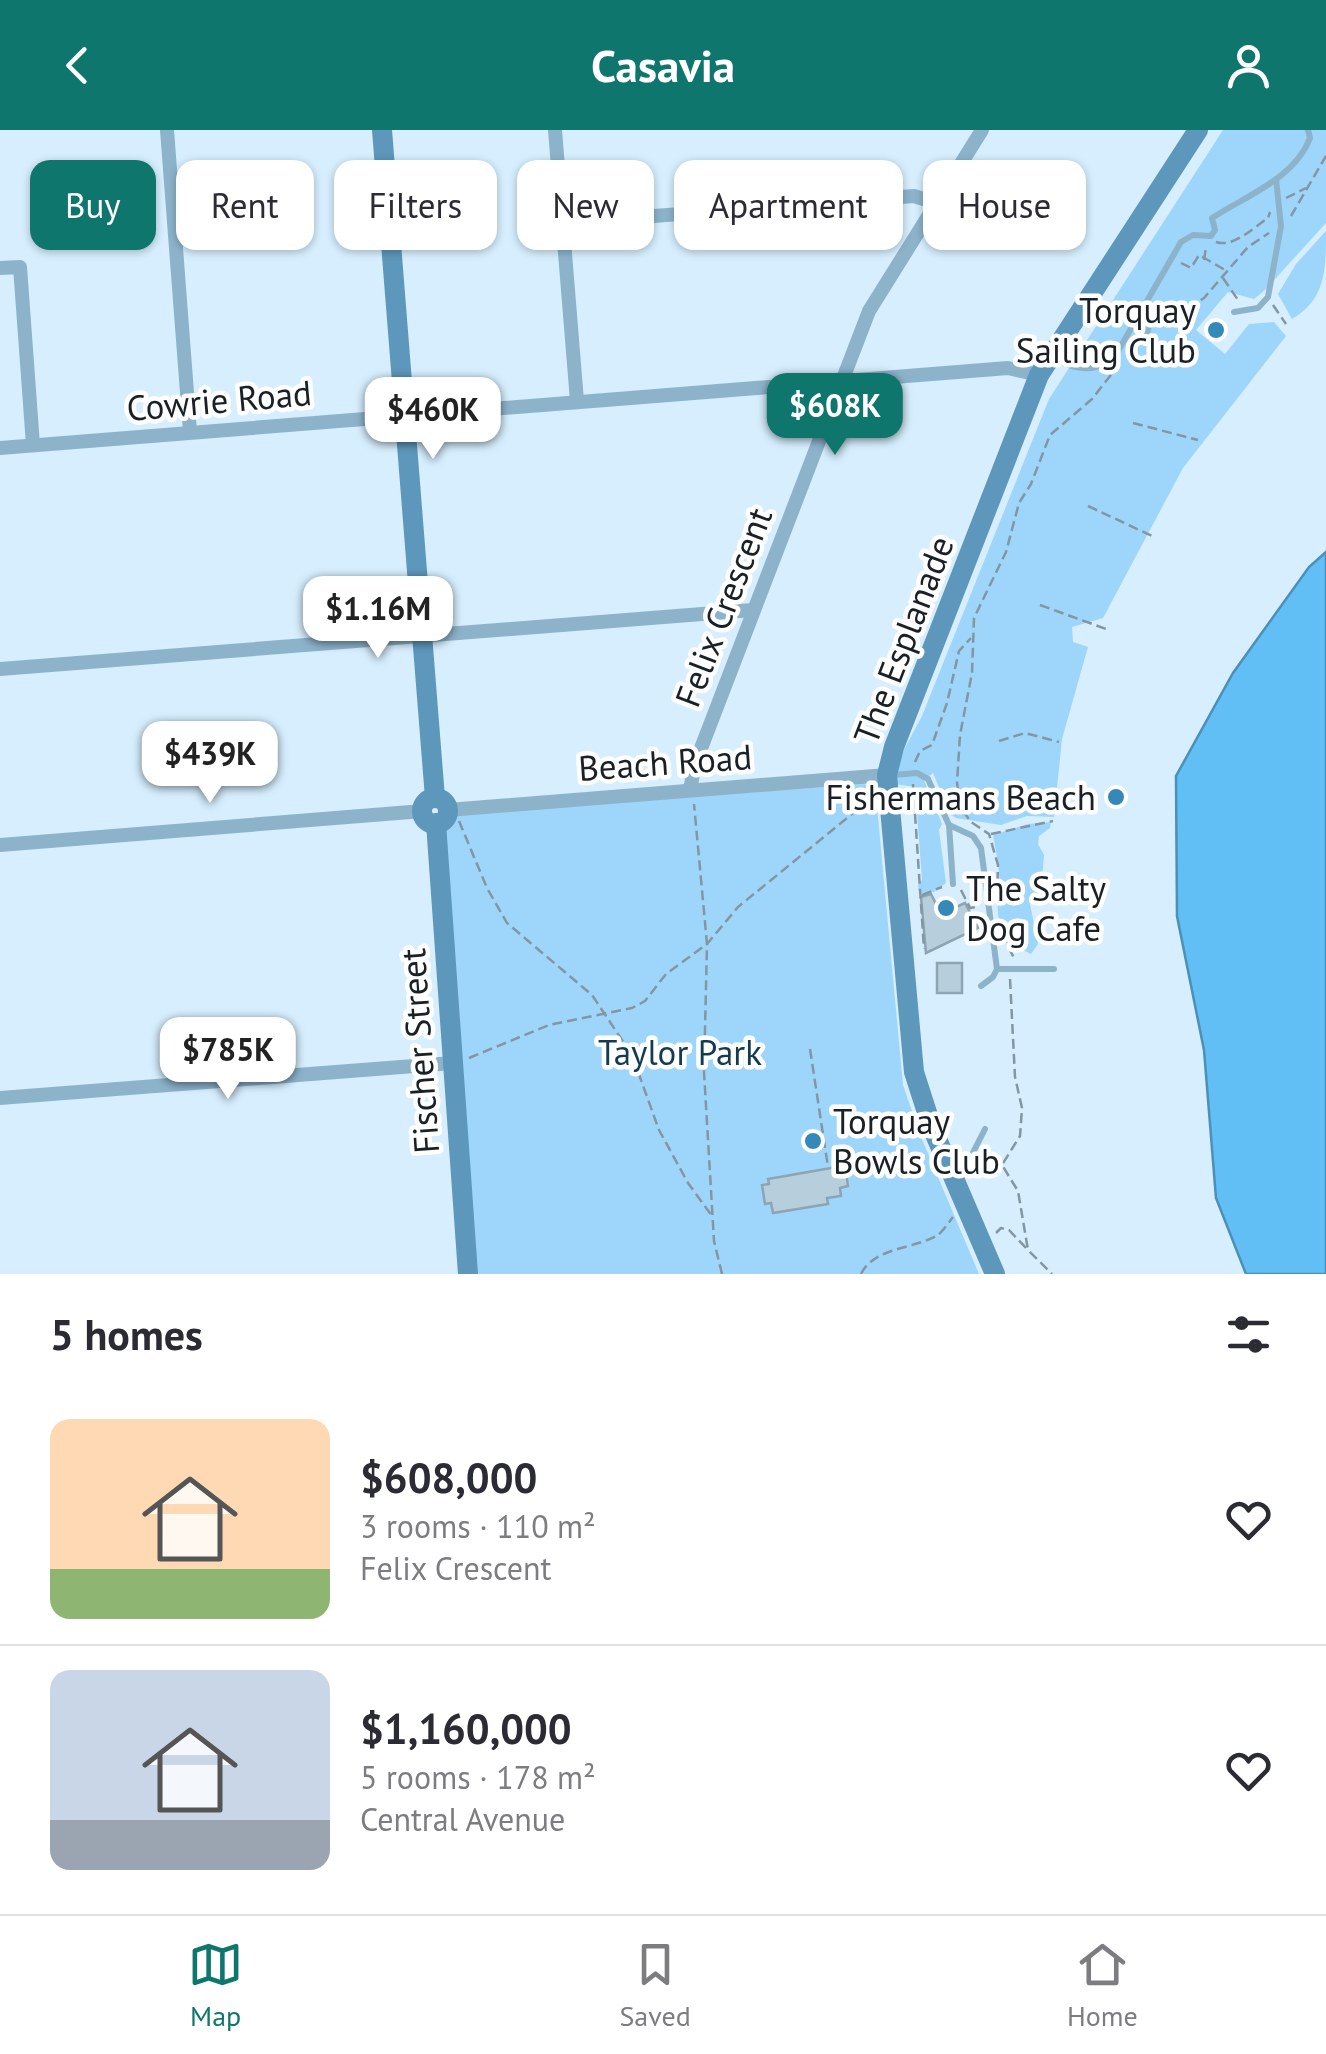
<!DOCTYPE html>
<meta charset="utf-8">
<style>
body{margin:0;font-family:"PT Sans",sans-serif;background:#f7f7f7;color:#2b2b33;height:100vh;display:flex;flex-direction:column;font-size:38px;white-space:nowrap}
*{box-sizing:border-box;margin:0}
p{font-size:32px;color:#7c7c81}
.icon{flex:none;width:55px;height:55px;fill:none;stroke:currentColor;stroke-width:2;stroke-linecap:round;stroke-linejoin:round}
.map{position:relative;height:1144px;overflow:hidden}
.details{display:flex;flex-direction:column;background:#fff;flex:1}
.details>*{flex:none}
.top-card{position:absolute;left:30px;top:30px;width:1268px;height:90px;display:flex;gap:20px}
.price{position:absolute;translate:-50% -85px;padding:0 22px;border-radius:20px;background:#fff;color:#222;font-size:32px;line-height:65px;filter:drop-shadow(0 2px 5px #0008)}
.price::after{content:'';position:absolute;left:50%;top:60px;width:30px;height:22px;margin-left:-15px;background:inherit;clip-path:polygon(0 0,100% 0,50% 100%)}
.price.current{background:#0f766e;color:#fff}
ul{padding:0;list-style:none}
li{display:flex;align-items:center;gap:30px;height:250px;padding:0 50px}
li+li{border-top:2px solid #e1e1e2}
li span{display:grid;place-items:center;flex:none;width:280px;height:200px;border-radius:20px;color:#555}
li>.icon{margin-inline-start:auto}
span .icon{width:120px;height:120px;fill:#fffc;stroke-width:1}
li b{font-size:42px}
h2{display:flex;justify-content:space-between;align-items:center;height:120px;padding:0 50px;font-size:42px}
.tag{padding:0 35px;border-radius:20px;background:#fff;box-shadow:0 2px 8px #0004;font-size:35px;line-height:90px}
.tag.current{background:#0f766e;color:#fff}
header{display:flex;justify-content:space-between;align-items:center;height:130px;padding:0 50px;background:#0f766e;color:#fff;font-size:45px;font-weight:700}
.menu{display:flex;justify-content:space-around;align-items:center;height:140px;border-top:2px solid #e1e1e2;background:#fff;font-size:28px;color:#7c7c81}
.menu a{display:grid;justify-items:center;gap:5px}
.menu .current{color:#0f766e}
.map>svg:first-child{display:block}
</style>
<header><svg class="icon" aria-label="back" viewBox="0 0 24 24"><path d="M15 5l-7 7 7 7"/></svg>Casavia<svg class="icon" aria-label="person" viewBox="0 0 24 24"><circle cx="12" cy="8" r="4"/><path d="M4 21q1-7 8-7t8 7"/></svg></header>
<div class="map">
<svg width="1326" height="1144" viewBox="0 0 1326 1144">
<rect width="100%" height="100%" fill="#d6eefe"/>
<!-- green -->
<g fill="#9dd6fa">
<path d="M1223,0h103v93l-61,67 -11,9 -26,-7 -32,38 29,24 24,-30 25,-2 12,14 -103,132 -80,150 -31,9 1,15 15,5 -26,92 -8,78 -27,-1 -26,9 -45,-7 -6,-4 -17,-41 -9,7 18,44 -3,6 7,53 -12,9 -15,1 -1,-9 4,-4 -7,-93 -20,-3 5,-27 22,-41 127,-317z"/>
<path d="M1326,101c0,38 0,68 -34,88l-14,-25 18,-30z"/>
<path d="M865,654l11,12 27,289 18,52 58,137h-502l-33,-448 12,-12z"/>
<path d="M1051,692l-1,6 -11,8 -1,8 6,11 -3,36 -12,8 9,45 -7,10c-31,-15 -36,-31 -32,-63 2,-18 -3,-39 -6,-56l35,-11z"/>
</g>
<!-- water -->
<path fill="#61bff6" stroke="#4b90b8" stroke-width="2.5" d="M1326,422v722h-80l-30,-76 -12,-148 -27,-134 -1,-140 57,-103 76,-106z"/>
<!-- building -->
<g fill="#b7cedd" stroke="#8ea4b3" stroke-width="2.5">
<path d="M931,764l10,20 24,-11 13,25 -52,25 -5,-56z"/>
<rect x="937" y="833" width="25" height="30"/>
<path d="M837,1037l1,6 8,-1 2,14 -8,2 1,8 -14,2 1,6 -55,9 -2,-10 -6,1 -3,-19 7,-1 -1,-5z"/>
</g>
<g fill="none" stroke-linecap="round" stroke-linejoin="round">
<!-- path -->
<g stroke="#8496a1" stroke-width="2.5" stroke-dasharray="10 5" stroke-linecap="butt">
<path d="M1286,68l20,-10"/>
<path d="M1291,86l35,-60"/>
<path d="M1216,112c17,6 37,-14 52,-24l2,-6"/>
<path d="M1204,130l2,-13"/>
<path d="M1181,133l10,5 8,-13 26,15"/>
<path d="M1223,148l15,22"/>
<path d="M1273,175l13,19"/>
<path d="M1159,179l24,2 21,-13 44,-51 21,-14"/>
<path d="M1133,293l65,17"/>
<path d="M1088,376l64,30"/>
<path d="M1040,475l66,24"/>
<path d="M999,611l26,-8 34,9"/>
<path d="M915,632l5,-11 12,-6 15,-42 12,-52 12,-13"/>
<path d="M913,654l11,165"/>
<path d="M459,691l28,67 20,35 85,72 40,60 27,75 29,53 24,33"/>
<path d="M991,704l62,-13"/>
<path d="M961,760l9,18 7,-1"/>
<path d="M922,765l20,-8"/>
<path d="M997,767l1,-32 -9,-31 -18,-12 -10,-14 -4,-25 3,-48 12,-62 2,-55 32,-66 13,-49 12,-19 19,-49 42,-36 22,-28"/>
<path d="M1002,804l12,24"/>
<path d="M1010,849l5,98 7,31 -2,28 -18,29 16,26 10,59 24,24"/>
<path d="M810,919l18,118"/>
<path d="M469,928l80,-33 83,-17 13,-7 21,-27 41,-30 -13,-140"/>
<path d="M996,1103l5,-5 8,2 18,19"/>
<path d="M722,1144l-8,-33 -10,-169 3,-128 31,-37 114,-93 19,-24"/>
<path d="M861,1144c13,-27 54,-25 77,-39 5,-4 11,-13 15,-18"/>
</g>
<!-- lane -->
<g stroke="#8db3cb" stroke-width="6">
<path d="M1234,182l24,-4 10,-11 13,-71 -5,-47"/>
<path d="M1146,209l6,-28 -4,-10"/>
<path d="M1055,229c21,11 39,14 59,-1l67,-116 12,-7 18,1 4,-6 -3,-12c34,-22 83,-40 98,-80l-2,-8"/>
<path d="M893,645l24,-2 11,6 21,46 24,11 8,12 16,121 -4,8 -12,9"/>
<path d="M949,695l4,59"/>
<path d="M997,839h57"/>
<path d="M961,1046l24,-47"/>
</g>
<!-- street -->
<g stroke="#8db3cb" stroke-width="14">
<path d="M167,0l23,302"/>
<path d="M555,0l22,271"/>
<path d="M563,93l351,-27 22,7"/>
<path d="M0,138l20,-1 13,178"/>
<path d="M0,318l1008,-80 31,7"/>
<path d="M0,539l753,-59"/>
<path d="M690,660l5,-26 174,-453 113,-181"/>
<path d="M448,680l439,-35"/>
<path d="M0,715l423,-34"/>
<path d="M0,968l453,-35"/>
</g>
<!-- secondary -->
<g stroke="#5d97bb" stroke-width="20">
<path d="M382,0l53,668"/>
<circle cx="435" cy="681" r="13"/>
<path d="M436,693l32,451"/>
<path d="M995,1144l-64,-149 -17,-53 -27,-297 7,-28 145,-372 159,-245"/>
</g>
</g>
<!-- markers -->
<g fill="#3489b8" stroke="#fff" stroke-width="4">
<circle cx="1216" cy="200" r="10"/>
<circle cx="1116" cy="667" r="10"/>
<circle cx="946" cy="778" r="10"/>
<circle cx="813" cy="1011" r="10"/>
</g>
<g text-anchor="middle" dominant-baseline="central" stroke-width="9" stroke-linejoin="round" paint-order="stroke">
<!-- poi labels -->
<g font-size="35" fill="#192127" stroke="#fff" text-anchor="end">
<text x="1196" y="180">Torquay<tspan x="1196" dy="40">Sailing Club</tspan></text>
<text x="1096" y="667">Fishermans Beach</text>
<text x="966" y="758" text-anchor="start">The Salty<tspan x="966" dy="40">Dog Cafe</tspan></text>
<text x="833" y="991" text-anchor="start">Torquay<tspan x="833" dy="40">Bowls Club</tspan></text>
</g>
<!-- street labels -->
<g font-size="35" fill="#192127" stroke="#fff">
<text transform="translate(219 270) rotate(-5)">Cowrie Road</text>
<text transform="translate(723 477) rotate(-69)">Felix Crescent</text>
<text transform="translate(903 510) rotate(-69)">The Esplanade</text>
<text transform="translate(665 632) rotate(-4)">Beach Road</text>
<text transform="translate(419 921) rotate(-94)">Fischer Street</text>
</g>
<!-- park labels -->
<g font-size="35" fill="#133b52" stroke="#fff">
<text x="680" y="922">Taylor Park</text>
</g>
</g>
</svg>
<b class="price current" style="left:835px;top:328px">$608K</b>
<b class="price" style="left:433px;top:332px">$460K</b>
<b class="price" style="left:378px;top:531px">$1.16M</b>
<b class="price" style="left:210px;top:676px">$439K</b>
<b class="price" style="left:228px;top:972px">$785K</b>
<div class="top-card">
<a class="tag current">Buy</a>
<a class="tag">Rent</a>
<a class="tag">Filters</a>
<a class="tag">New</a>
<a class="tag">Apartment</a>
<a class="tag">House</a>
</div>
</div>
<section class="details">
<h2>5 homes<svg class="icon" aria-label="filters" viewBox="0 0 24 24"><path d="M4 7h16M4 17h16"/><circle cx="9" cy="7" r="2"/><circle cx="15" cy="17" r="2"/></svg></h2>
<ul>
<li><span style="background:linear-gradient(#ffd9b3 75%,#8fb573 0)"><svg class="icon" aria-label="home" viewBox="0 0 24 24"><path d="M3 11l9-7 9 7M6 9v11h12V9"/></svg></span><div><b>$608,000</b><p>3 rooms · 110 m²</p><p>Felix Crescent</p></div><svg class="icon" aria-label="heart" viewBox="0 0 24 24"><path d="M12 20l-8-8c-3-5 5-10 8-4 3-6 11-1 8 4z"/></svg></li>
<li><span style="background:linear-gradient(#c9d6e8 75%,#9aa5b1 0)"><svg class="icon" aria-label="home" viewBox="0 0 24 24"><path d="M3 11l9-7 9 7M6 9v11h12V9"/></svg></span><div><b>$1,160,000</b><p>5 rooms · 178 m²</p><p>Central Avenue</p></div><svg class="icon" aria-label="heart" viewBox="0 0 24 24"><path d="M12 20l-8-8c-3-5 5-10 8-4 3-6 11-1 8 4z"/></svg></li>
</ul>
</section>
<nav class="menu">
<a class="current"><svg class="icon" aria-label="map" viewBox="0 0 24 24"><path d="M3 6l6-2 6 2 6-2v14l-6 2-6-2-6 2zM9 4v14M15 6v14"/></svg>Map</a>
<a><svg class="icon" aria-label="saved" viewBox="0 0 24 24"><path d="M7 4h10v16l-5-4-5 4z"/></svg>Saved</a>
<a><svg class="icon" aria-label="home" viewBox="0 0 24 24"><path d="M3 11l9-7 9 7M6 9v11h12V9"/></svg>Home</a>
</nav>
